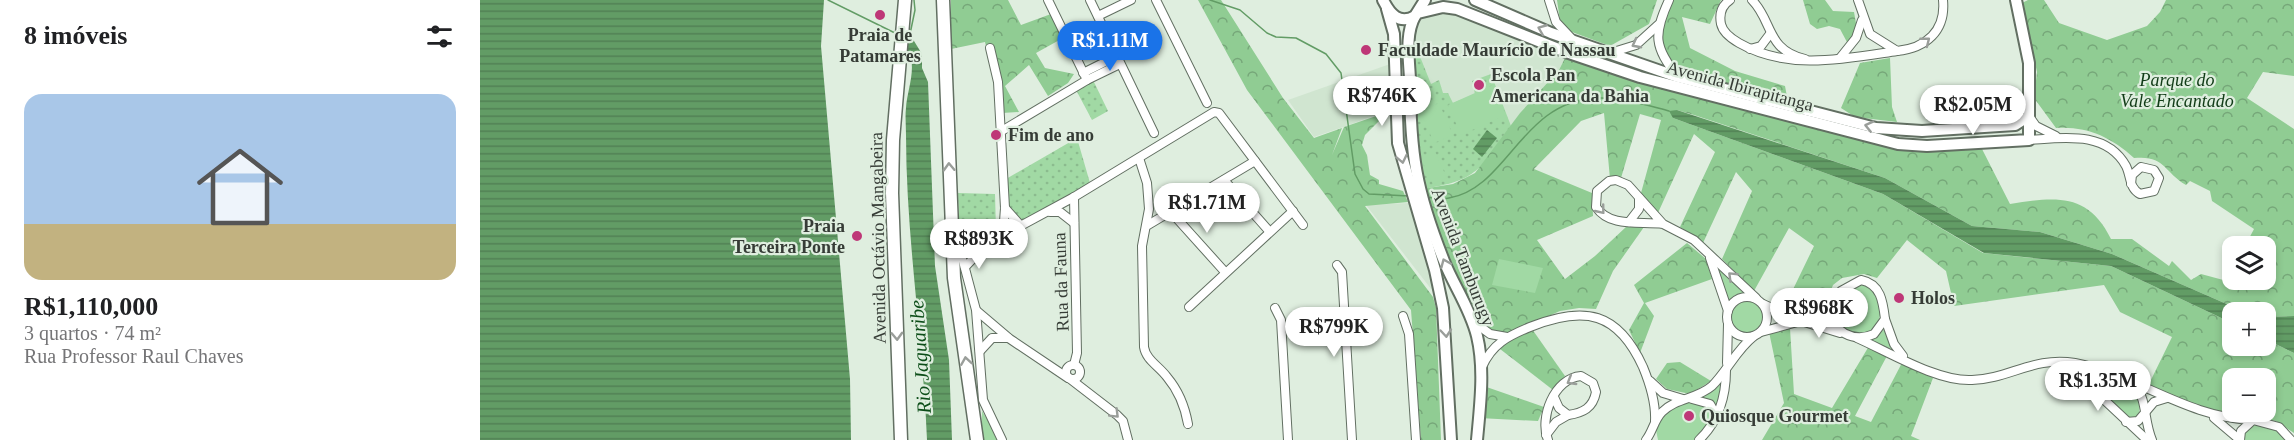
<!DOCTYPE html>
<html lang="pt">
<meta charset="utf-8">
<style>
body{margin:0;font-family:Georgia,serif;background:#f6f6f6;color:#202124;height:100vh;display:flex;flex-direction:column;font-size:22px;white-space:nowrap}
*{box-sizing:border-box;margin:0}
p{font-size:20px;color:#757577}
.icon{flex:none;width:33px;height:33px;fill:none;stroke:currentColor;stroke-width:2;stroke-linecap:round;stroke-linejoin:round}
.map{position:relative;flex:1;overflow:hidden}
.drawer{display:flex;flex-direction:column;background:#fff;width:480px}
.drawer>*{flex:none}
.tools{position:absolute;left:1742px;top:236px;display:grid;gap:12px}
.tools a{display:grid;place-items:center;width:54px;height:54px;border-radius:12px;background:#fff;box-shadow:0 3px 9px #0003;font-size:30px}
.price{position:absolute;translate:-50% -51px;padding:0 14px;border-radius:21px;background:#fff;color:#222;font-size:20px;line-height:39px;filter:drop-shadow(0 2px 3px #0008)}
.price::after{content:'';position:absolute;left:50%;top:36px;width:18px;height:14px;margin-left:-9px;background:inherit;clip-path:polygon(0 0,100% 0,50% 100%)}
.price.selected{background:#1a73e8;color:#fff}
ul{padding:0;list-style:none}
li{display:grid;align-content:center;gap:12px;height:318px;padding:0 24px}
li+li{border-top:2px solid #e0e0e0}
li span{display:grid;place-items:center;height:186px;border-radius:18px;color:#555}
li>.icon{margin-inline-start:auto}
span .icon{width:108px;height:108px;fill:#fffc;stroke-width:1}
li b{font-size:26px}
h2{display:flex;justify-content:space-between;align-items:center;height:72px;padding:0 24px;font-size:26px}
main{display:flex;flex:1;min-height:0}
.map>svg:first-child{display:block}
</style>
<main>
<section class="drawer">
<h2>8 imóveis<svg class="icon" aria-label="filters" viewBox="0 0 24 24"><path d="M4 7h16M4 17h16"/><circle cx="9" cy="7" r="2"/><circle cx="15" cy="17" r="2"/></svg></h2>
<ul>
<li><span style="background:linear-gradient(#a9c7e8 70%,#c2b280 0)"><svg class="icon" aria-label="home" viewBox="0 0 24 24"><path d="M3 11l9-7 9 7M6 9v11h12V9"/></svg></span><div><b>R$1,110,000</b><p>3 quartos · 74 m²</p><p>Rua Professor Raul Chaves</p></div></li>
</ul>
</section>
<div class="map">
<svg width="1814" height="440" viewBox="0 0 1814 440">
<defs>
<pattern id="grass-dots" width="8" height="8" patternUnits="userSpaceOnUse" patternTransform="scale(1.5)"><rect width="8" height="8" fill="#a1d9a4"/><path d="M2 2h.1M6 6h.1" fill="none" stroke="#8bbb8e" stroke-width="1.8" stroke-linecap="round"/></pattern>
<pattern id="forest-crowns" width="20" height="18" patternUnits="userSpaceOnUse" patternTransform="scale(1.5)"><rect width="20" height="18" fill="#90cc93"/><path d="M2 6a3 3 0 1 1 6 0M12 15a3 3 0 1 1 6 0" fill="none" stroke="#76a779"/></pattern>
<pattern id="water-rules" width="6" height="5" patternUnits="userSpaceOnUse" patternTransform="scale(1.5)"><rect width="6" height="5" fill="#629c65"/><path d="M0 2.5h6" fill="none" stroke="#528054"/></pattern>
</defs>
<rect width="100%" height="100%" fill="#dfeedf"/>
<!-- built -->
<g fill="#d0e5d0">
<path d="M968,7l118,49 -7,14 -39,43 -32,45 -75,-58v-60l6,-18 10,-8z"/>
<path d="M910,64l-2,46 -36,14 -38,13 -26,-37z"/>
<path d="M929,203l12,31 14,60 -69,-89z"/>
</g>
<!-- grass -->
<g fill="url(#grass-dots)">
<path d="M939,54l12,30 8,-4 4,13h5l5,10 22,-9 -3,-13 19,-7 20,52c-31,43 -33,55 -89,63l-9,-89 1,-45z"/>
<path d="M613,80l15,31 -16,9 -16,-30z"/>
<path d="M597,138l13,45 -69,39 -13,-14 -2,-29z"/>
<path d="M478,193l37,1 1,36 -13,11 -23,3z"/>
</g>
<!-- forest -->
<g fill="url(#forest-crowns)" fill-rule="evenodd">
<path d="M471,0h57l13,25 30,-11 12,24 -27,15 9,15 29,6 -6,9 -20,13 -19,-31 -24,21 14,26 -17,1 -17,-71 -34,7z"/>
<path d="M718,0h23l62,98 31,40 28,-10 -10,27 12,-28 44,-15 -23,23 -3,10 5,10 3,20 9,5v4l24,7 5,11 -43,4 68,91 3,11 5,132h-20l-10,-130 -164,-220z"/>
<path d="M1077,0h100l-8,24 -39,22 -49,-18z"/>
<path d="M1188,0h53l-11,24 -28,-7 8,31 45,23 50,15 3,16 -89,-26 -29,-14 -12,-31z"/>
<path d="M1323,0h22l8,11 21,1 3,17 -9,15 -8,-15 -11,-3 -12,3 -7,-5z"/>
<path d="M1548,0h16l15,23 48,17 40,-14 13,-14 6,-12h128v76l-31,-4 -16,26 47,31v187l-29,1v-5h-20l-133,-58 -72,-22 -68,-6 -87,-48 -191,-63 -17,-5 -4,8 210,76 100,59 128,13 121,57v22h33v-6l29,14v80l-18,-12 -73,-12 -55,-23 24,-49 -52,-25 -16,-27 -150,21 -8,-35 -39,-31 -30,38 -13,-4 -22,4 -9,7 -7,18 -25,14 -17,-9 30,-62 -25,-18 -35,63 -32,-32 30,-68 -16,-19 -33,71 -23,-16 35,-75 -21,-18 -37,81 -16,-22 20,-73 -21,-6 -19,64 -11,1 -6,-66 -23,8 -47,48 58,24 1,23 -56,24 28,39 30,-23 31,-29h18l-31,44 -17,38 -17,-1 -19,3 -50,22 -20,-2 -13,-11 -49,-112 -6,-19 31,-5 22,-11 45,-60 39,-43 7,-14 360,92 56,1 28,55c45,-7 78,-12 101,35h21l37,27 3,-5 19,19 10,-6 26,7 5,-10v8h33v-33h-20l9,-17 -42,-28 -2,-10 -20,-10 -4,4c-23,-14 -21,-30 -52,-27 -23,-21 -47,-32 -78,-30l-22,-30 3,-26 -15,-69zM1752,378h33v33h-33z"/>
<path d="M1410,58l2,49 5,15 -42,-5 -14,-9 19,-45z"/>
<path d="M1207,243l19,16 6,20 -67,24 9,13 -14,37 -11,-23 15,-27 -10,-18z"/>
<path d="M1310,328l4,66 38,14 37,-62 19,8 -33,62 16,6 33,-63 29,19 -22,58 9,4h-158l22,-37 -15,-71z"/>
<path d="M1052,329l33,47 -12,14 -53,-41 3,-6z"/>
<path d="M1200,362l31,19 -21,13 -23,-5 -11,-10 11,-16z"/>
<path d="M998,384l66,23 -6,14 -59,-3z"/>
</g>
<!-- park -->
<g fill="#a1d9a4">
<path d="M1013,85l13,30 -45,20 -13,-30z"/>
<path d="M959,103l14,32 -19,8 -14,-32z"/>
<path d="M955,152l12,26 -14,6 -12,-25z"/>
<path d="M1019,259l44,9 -8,25 -43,-8z"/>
<path d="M1237,266l28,27 -10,2 -6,7z"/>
<path d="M1383,283c18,9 22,28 12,46 -20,13 -40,-1 -42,-23l8,-12z"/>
<circle cx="1267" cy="316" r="17"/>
<path d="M1405,329l11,22 -27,-11z"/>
<path d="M1591,365c24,6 55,12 69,33l-1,19 -10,3z"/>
<path d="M1243,376l-6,34 -18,-12z"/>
<path d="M1213,401l17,7c1,15 -4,21 -15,32h-37l-2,-10c5,-17 19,-28 37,-29z"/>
<path d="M502,411l15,25v4h-15z"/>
<path d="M1777,425l22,6 8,9h-42v-8l6,-6z"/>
</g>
<!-- water -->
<g fill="url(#water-rules)">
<path d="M0,0h344l-3,46 29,333 1,61h-371z"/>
<path d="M426,28l16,26v14l6,14 7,184 14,94 3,80h-25c-4,-102 -21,-203 -21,-305 0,-9 -1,-18 0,-27 1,-19 14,-47 -2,-61z"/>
<path d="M1197,110l208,68 87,48 68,6 72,22 133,58h-13v11l-121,-57 -127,-13 -101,-59 -210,-76 -4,-7z"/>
<path d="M1007,130l10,8 -15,19 -9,-8z"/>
<path d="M1814,316v37l-29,-14v-22z"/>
</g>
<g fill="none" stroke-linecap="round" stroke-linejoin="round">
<!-- stream -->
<g stroke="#629c65" stroke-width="1.5">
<path d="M348,0l69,34"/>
<path d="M730,0l30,10 27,23 9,4 20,1 30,16 15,19 14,101 8,15 6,5 40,2"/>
<path d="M430,34l5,-24 -1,-10"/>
<path d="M946,197c7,1 16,3 23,1 59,-10 72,-97 148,-100 24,-1 49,7 72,13"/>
</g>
<defs>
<g id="minor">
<path d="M610,0l64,133"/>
<path d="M676,0l51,103"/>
<path d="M1069,0l7,22 16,17"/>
<path d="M1189,0c-16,35 -15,47 9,77"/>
<path d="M1250,0c-9,6 -11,14 -9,24 2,9 11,15 18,19 49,28 105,16 158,8"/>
<path d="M1272,0c21,21 14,50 53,59"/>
<path d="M1378,0l12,34 27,17c29,-3 49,-20 46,-51"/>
<path d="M618,16l33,-16"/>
<path d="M510,48l8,34 7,126 -2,27"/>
<path d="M1270,49l11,-3 9,-12"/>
<path d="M1130,53l26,-8 22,-20"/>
<path d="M1360,58l16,-20 6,-18"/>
<path d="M603,73l34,-17"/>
<path d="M607,80l33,-16"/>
<path d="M1549,116l7,10 20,10"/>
<path d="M520,132l87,-52 -39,-80"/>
<path d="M1549,140c33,-2 77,-10 97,26 5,10 3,22 14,28l14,-3 5,-13 -5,-8 -13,-3 -9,8 -1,9"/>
<path d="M659,158l8,25 2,26 -7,37 2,101c2,13 15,19 23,30 11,13 18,30 21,47"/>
<path d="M744,180l45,51"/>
<path d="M594,197l3,156 -3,12"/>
<path d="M525,208l16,18"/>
<path d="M570,212h10l14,11"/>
<path d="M691,212l54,60"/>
<path d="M1149,222l10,-13v-11"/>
<path d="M1183,224c-23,-3 -53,4 -67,-17l1,-16 12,-10 7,-1 12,5 35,39 31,16 62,58"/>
<path d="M668,225l107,-64"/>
<path d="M474,246l9,15 13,49 7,90 19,40"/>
<path d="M1230,258l18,53"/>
<path d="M857,265l5,7 10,168"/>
<path d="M485,267l22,-23 87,-47 140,-85 5,1 84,112"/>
<path d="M1381,280c20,4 22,22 24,39l-11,15c-20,9 -43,-2 -44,-25l11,-18z"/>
<circle cx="1267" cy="317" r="20"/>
<path d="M1283,304l35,16"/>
<path d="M709,307l104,-96"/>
<path d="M795,308l6,12 7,120"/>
<path d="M497,311l33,28 58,39"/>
<path d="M923,316l6,18 7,106"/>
<path d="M1405,319l9,25 9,12"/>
<path d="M1321,321l39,12"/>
<path d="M994,322l16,12 17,3"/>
<path d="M1281,332l40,-11 30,-16"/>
<path d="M1377,338c32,14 81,44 115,42 37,-1 62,-24 103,-17 62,12 112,55 178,57"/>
<path d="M500,351l12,-13h16"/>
<path d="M1247,363l1,-39"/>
<path d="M1585,363l82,77"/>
<circle cx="593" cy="372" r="7"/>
<path d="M1002,367c10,-23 26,-31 48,-40 55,-22 88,-15 113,40 7,17 13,35 12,54"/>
<path d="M589,378l48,37 6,6 5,19"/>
<path d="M1170,381l13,12 20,6"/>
<path d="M1656,385c11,17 8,36 16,55"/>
<path d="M1621,396l6,-11 9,-8"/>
<path d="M1212,399l18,5 4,7v9"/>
<path d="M1734,418l26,22"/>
<path d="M1646,422l12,-1 16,-19 13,-4"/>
<path d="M1066,435l10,-13 12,-7"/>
<path d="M1068,440c-9,-22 6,-62 33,-64l12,7 3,9c-3,16 -13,21 -28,23l-9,-7 -5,-11"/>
<path d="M1166,440c7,-9 8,-20 16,-28 14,-14 35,-13 50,-26 16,-16 24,-36 42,-50"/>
<path d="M1219,440c20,-19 27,-43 27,-70"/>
<path d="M1760,440l1,-9 12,-11 26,7 12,13"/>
</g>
<g id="secondary">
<path d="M903,0c7,14 16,25 32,16l10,-16"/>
<path d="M995,0l76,33 127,44 198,51 46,3 93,-6 14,-9"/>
<path d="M907,9l7,25 4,109 37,127 8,38 8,132"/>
<path d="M938,13l25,-6 14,2 109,43 74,25 258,67 29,2 102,-6v-77l-13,-63"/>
<path d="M935,16c-10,18 -6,42 -5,63 0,74 6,112 34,182 10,25 26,47 33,75 8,33 3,70 0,104"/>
</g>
<g id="primary">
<path d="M463,0l11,278 23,162"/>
<path d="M421,440l-9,-247 1,-53 12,-140"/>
</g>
</defs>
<!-- minor casing -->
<use href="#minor" stroke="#626f62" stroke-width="10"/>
<!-- secondary casing -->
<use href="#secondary" stroke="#626f62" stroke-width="14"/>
<!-- primary casing -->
<use href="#primary" stroke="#626f62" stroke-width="15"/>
<!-- minor -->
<use href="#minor" stroke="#fff" stroke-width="8"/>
<!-- secondary -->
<use href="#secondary" stroke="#fff" stroke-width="10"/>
<!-- primary -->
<use href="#primary" stroke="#fff" stroke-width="12"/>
</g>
<!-- one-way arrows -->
<defs><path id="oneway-chevron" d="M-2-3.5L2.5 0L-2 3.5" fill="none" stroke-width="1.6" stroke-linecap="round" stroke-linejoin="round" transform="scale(1.5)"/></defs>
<g stroke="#9a9e9a">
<use href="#oneway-chevron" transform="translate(1062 29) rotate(-158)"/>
<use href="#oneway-chevron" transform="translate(1446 41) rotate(-38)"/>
<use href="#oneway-chevron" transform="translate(1156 44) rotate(152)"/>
<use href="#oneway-chevron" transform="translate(1389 126) rotate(-167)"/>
<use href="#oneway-chevron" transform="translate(922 159) rotate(78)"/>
<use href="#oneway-chevron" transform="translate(469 167) rotate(-92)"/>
<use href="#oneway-chevron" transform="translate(1121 210) rotate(51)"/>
<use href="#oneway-chevron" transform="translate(965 263) rotate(-113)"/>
<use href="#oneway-chevron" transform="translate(1252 276) rotate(-136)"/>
<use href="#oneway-chevron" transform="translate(966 333) rotate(85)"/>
<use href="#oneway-chevron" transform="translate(417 336) rotate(88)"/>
<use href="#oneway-chevron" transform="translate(486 361) rotate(-99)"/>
<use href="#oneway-chevron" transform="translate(1091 381) rotate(149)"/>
<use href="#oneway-chevron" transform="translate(635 414) rotate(45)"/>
</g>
<!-- markers -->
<g fill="#be3777" stroke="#dfeedf" stroke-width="2">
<circle cx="400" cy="15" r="6"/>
<circle cx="886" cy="50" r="6"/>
<circle cx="999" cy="85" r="6"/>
<circle cx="516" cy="135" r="6"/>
<circle cx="377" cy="236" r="6"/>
<circle cx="1419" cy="298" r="6"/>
<circle cx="1209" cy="416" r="6"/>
</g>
<g text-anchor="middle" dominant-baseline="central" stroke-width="4.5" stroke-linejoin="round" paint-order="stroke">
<!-- poi labels -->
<g font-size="18" font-weight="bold" fill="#363c36" stroke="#dfeedf" text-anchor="start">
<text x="400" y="35" text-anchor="middle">Praia de<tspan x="400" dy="21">Patamares</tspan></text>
<text x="898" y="50">Faculdade Maurício de Nassau</text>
<text x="1011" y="75">Escola Pan<tspan x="1011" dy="21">Americana da Bahia</tspan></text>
<text x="528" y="135">Fim de ano</text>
<text x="365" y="226" text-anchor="end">Praia<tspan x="365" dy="21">Terceira Ponte</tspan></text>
<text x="1431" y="298">Holos</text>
<text x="1221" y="416">Quiosque Gourmet</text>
</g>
<!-- park labels -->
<g font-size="18" font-style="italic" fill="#113c17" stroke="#dfeedf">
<text x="1697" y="80">Parque do<tspan x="1697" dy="21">Vale Encantado</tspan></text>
</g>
<!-- street labels -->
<g font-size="18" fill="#363c36" stroke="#dfeedf">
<text transform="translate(1260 86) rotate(15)">Avenida Ibirapitanga</text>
<text transform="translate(398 238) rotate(-91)">Avenida Octávio Mangabeira</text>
<text transform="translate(983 257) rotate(69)">Avenida Tamburugy</text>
<text transform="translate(581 282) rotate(-92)">Rua da Fauna</text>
</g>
<!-- water labels -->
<g font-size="20" font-style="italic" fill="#0d4e19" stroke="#dfeedf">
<text transform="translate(440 357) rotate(-94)">Rio Jaguaribe</text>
</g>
</g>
</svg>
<div class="tools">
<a><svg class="icon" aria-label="layers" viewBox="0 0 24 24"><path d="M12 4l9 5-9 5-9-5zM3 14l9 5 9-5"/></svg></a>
<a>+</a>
<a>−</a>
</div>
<b class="price selected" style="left:630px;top:72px">R$1.11M</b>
<b class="price" style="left:902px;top:127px">R$746K</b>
<b class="price" style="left:1493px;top:136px">R$2.05M</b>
<b class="price" style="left:727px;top:234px">R$1.71M</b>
<b class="price" style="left:499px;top:270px">R$893K</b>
<b class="price" style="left:1339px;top:339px">R$968K</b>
<b class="price" style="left:854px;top:358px">R$799K</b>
<b class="price" style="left:1618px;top:412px">R$1.35M</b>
</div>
</main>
